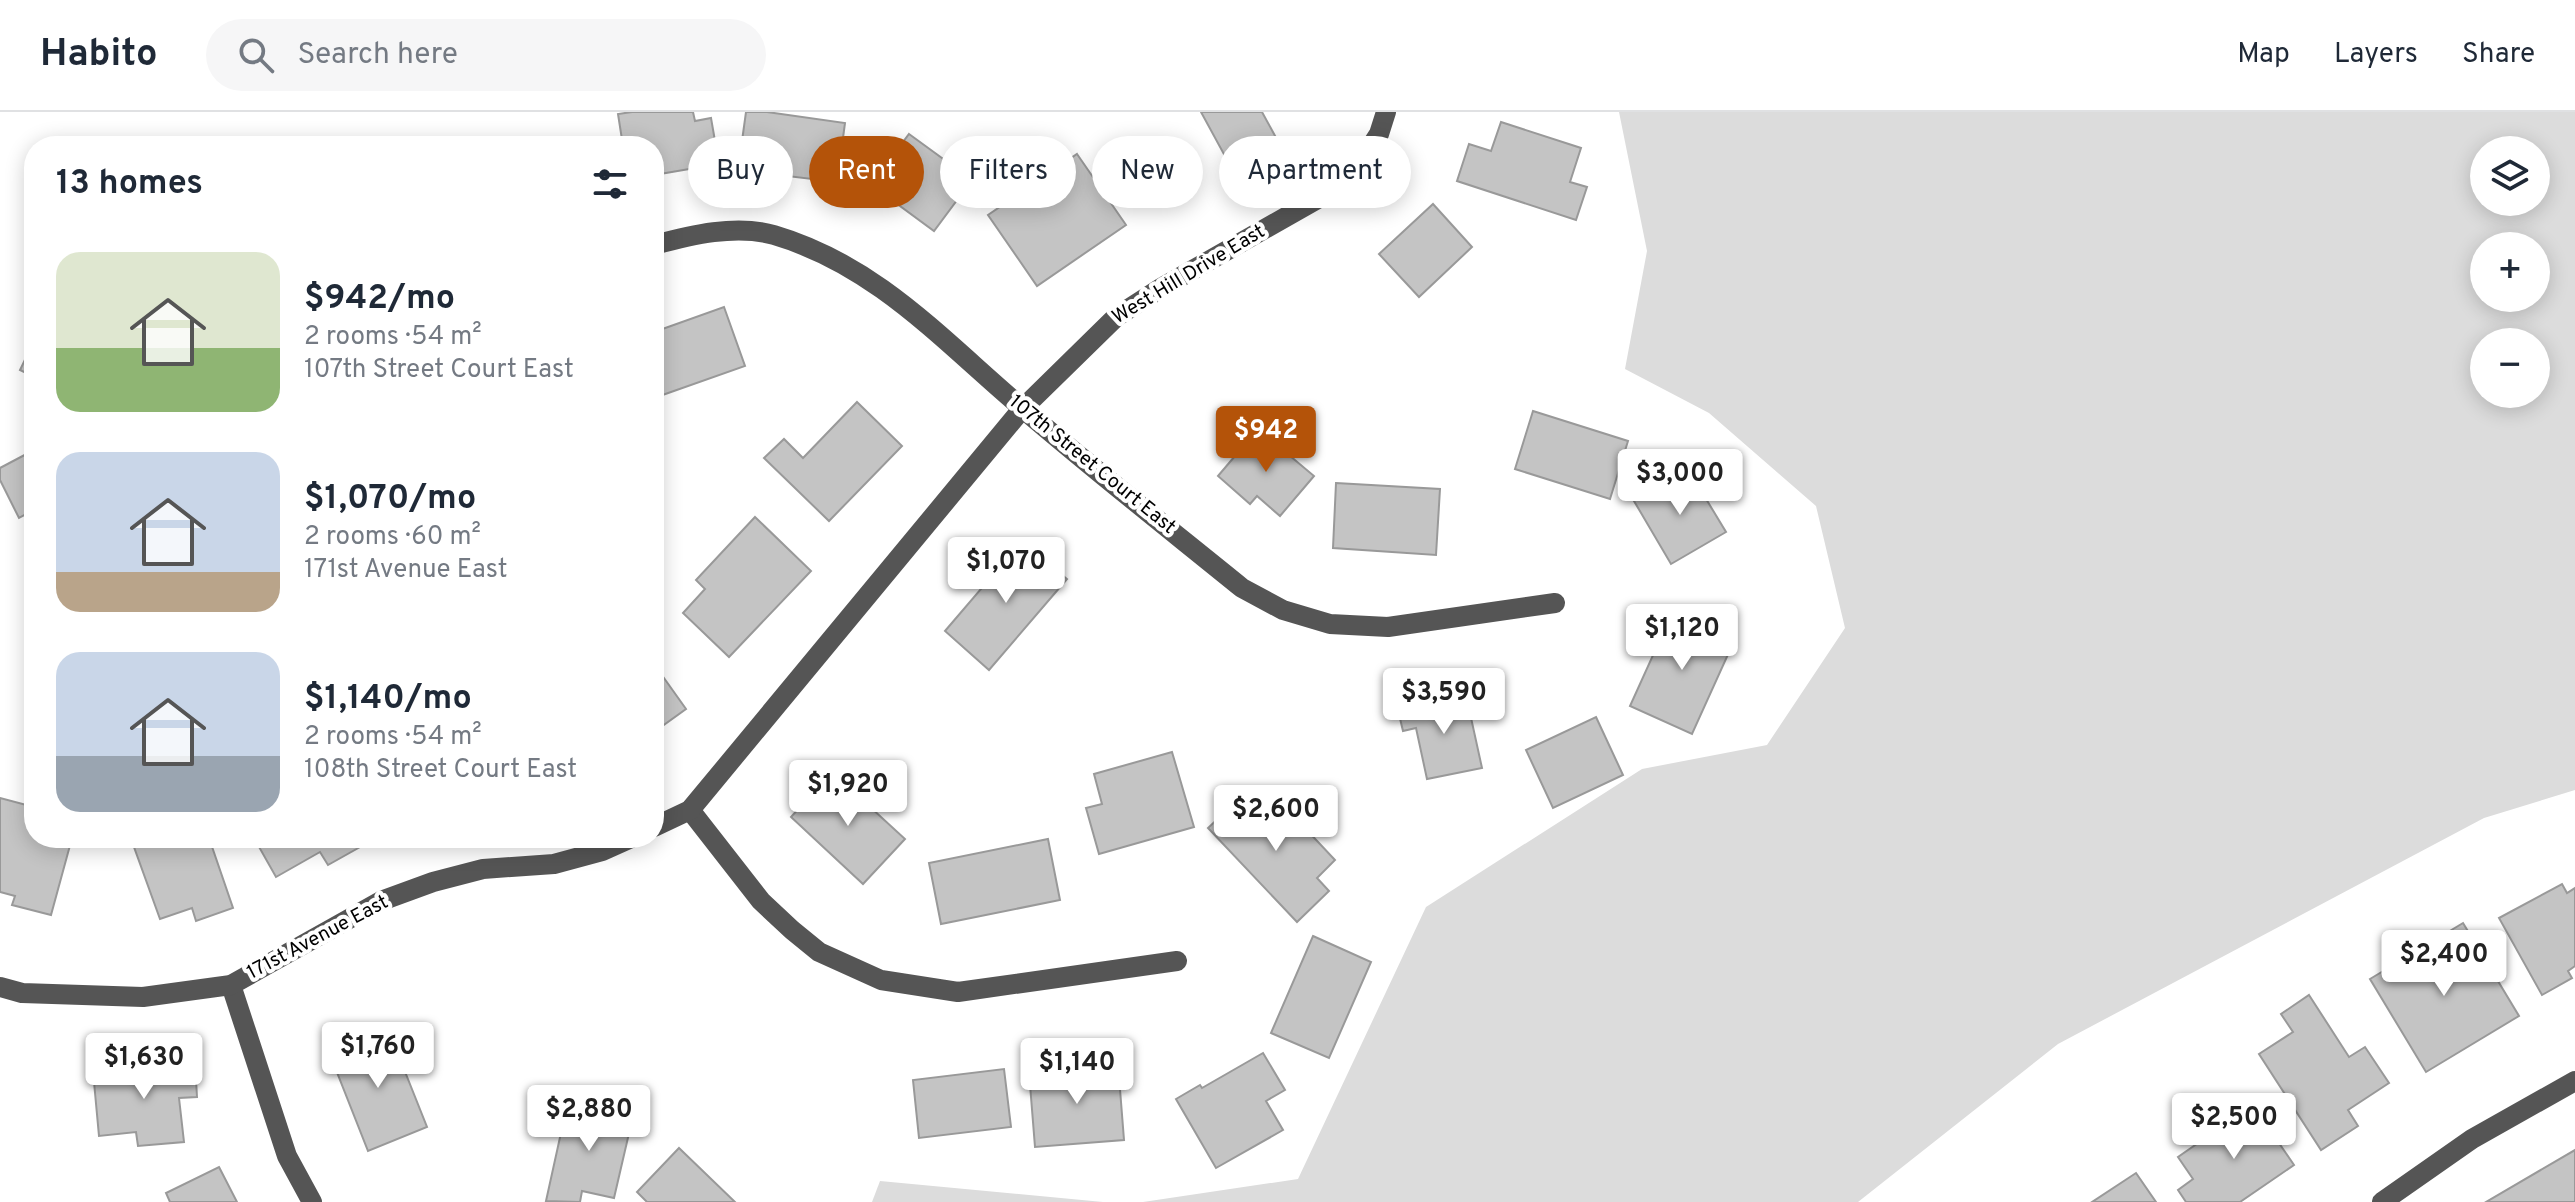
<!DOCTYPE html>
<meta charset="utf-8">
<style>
body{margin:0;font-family:Overpass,sans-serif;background:#f6f6f7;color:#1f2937;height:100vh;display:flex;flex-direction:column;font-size:30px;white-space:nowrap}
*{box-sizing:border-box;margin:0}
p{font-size:26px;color:#747a83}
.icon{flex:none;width:44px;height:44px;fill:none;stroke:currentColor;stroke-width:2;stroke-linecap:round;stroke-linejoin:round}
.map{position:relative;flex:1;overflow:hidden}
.sheet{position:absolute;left:24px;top:24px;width:640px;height:712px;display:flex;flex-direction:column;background:#fff;border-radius:32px;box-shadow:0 4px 20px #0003}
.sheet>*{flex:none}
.banner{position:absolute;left:688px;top:24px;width:760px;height:72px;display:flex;gap:16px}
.controls{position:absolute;left:2470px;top:24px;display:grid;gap:16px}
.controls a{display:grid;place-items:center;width:80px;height:80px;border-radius:50%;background:#fff;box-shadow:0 4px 20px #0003;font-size:40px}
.price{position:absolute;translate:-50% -68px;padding:0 18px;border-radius:8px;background:#fff;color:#222;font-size:26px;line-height:52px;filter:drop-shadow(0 2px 4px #0008)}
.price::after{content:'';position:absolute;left:50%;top:48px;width:24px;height:18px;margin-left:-12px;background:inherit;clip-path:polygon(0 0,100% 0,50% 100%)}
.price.selected{background:#b45309;color:#fff}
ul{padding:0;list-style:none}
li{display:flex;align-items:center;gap:24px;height:200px;padding:0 32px}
li span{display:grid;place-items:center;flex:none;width:224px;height:160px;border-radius:24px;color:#555}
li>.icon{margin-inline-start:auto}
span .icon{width:96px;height:96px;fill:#fffc;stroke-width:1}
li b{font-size:34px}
h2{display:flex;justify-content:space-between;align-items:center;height:96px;padding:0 32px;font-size:34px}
.chip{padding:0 28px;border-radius:36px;background:#fff;box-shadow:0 4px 20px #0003;font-size:28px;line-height:72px}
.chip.selected{background:#b45309;color:#fff}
header{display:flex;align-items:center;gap:48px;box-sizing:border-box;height:112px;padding:0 40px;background:#fff;border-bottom:2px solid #e0e1e3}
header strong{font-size:38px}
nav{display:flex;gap:44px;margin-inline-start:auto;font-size:28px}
.search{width:560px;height:72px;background:#f6f6f7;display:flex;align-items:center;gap:20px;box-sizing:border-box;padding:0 28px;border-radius:44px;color:#747a83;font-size:30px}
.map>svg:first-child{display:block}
</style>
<header>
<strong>Habito</strong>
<div class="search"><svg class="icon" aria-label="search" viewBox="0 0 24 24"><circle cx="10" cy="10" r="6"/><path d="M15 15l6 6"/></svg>Search here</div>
<nav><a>Map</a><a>Layers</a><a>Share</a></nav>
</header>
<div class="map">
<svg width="2575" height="1090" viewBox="0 0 2575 1090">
<rect width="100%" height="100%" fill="#fff"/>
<!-- green -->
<g fill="#dcdcdc" fill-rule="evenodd">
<path d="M1619,0h956v678l-91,28 -426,226 -200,158h-715l155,-23 128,-272 216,-138 125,-24 78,-117 -29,-122 -107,-93 -84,-44 22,-118zM2484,38h52v52h-52zM2484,134h52v52h-52zM2484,230h52v52h-52z"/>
<path d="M880,1069l223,21h-231z"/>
</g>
<!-- building -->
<g fill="#c4c4c4" stroke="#999" stroke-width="2">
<path d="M632,0h61l2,9 16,-3 8,46 -65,11v-29h-31l-5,-32z"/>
<path d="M746,0h21l78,11 -8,59 -99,-12z"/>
<path d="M1201,0h61l17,31 -47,26z"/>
<path d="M1501,10l80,26 -11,34 17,5 -11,33 -119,-39 12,-37 22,7z"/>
<path d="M909,22l63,46 -38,51 -72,-53 23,-31 9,7z"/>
<path d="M1077,42l49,71 -89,61 -49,-71z"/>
<path d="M1433,92l39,43 -53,50 -40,-43z"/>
<path d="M724,195l21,59 -91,32v-66z"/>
<path d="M34,229v36l-14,-7z"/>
<path d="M857,290l45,44 -73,75 -65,-63 20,-19 19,19z"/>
<path d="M1533,299l95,30 -18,58 -95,-30z"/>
<path d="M1258,317l56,47 -34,40 -23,-20 -7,8 -32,-28z"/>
<path d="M34,338v60l-15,8 -19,-38v-12z"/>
<path d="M1688,357l38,63 -55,32 -37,-63z"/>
<path d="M1336,371l104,6 -4,66 -103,-7z"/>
<path d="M755,405l56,54 -82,86 -46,-44 22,-24 -9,-9z"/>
<path d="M1022,429l45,38 -78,91 -44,-39z"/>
<path d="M1673,499l62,28 -43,95 -62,-28z"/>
<path d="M654,552l32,45 -32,23z"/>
<path d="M1466,583l16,73 -55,11 -11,-51 -13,3 -5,-21z"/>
<path d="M1596,605l27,58 -70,33 -27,-58z"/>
<path d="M1172,640l22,75 -95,27 -13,-46 16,-4 -8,-30z"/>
<path d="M832,660l73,67 -42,45 -72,-67z"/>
<path d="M1272,681l63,67 -18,18 12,13 -32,31 -89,-94 32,-30 13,14z"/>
<path d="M0,686l34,9v31h38l-21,77 -39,-10 3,-9 -15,-4z"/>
<path d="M159,726h50l24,70 -37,13 -4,-13 -32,11 -26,-72z"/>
<path d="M254,726h122l-48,27 -8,-13 -44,25z"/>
<path d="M1048,727l12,61 -119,24 -12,-61z"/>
<path d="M2562,772l5,9 8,-5v78l-7,5 4,7 -30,17 -43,-77z"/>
<path d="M2463,811l56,93 -93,56 -56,-93z"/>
<path d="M1313,824l58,26 -42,96 -58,-25z"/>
<path d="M2309,883l40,62 16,-10 24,36 -41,27 10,16 -37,24 -62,-96 34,-22 -12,-18z"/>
<path d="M388,917l39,98 -59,24 -39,-99z"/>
<path d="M1263,941l22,37 -19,11 17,29 -67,38 -40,-69 24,-14 2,3z"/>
<path d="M195,950l2,35 -18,1 5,44 -46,4 -2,-14 -37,4 -6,-65z"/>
<path d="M1118,952l6,76 -89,7 -6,-75z"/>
<path d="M1004,957l7,58 -92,11 -6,-58z"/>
<path d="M568,989l65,15 -19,82 -32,-7 -2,11 -34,-1z"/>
<path d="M2253,993l41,60 -54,37h-54l-8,-12 15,-11 -15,-22z"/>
<path d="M679,1036l56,54h-88l-10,-10z"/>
<path d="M2575,1038v52h-89z"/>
<path d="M219,1055l18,35h-67l-4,-9z"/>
<path d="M2136,1061l20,29h-64z"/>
</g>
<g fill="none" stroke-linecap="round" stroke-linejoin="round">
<!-- minor -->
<g stroke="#555" stroke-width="20">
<path d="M654,133c37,-10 82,-21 120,-10 102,30 168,105 247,172 72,62 147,121 221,181l41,22 47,14 58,3 167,-24"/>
<path d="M690,698l71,91 31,29 27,22 62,28 77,12 219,-31"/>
<path d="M654,715l36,-17 332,-401 94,-92 45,-29 167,-95 29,-25 22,-34 7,-22"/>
<path d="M231,873l56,171 25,46"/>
<path d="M0,875l22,6 121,4 88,-12 150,-84 52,-19 50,-13 71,-5 48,-13 29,-13"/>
<path d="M2382,1090l90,-63 103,-58"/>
</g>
</g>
<g text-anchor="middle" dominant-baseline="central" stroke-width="8" stroke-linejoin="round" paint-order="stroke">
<!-- street labels -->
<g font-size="20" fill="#000" stroke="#fff">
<text transform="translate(1189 163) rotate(-31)">West Hill Drive East</text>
<text transform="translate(1092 353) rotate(39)">107th Street Court East</text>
<text transform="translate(318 826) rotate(-28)">171st Avenue East</text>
</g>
</g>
</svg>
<div class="controls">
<a><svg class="icon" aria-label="layers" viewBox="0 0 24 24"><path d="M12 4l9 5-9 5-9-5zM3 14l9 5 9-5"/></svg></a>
<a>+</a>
<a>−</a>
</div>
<b class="price selected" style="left:1266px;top:362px">$942</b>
<b class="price" style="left:1680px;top:405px">$3,000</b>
<b class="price" style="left:1006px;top:493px">$1,070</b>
<b class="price" style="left:1682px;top:560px">$1,120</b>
<b class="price" style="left:1444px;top:624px">$3,590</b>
<b class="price" style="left:848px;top:716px">$1,920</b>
<b class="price" style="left:1276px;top:741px">$2,600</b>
<b class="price" style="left:2444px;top:886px">$2,400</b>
<b class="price" style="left:378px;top:978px">$1,760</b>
<b class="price" style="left:144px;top:989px">$1,630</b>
<b class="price" style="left:1077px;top:994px">$1,140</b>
<b class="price" style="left:589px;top:1041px">$2,880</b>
<b class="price" style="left:2234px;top:1049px">$2,500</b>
<div class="banner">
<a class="chip">Buy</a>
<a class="chip selected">Rent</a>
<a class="chip">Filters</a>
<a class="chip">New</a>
<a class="chip">Apartment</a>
</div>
<section class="sheet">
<h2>13 homes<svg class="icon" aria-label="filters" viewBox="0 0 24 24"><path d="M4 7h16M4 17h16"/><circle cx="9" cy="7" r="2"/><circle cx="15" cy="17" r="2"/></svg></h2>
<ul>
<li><span style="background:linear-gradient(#dfe7d0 60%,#8fb573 0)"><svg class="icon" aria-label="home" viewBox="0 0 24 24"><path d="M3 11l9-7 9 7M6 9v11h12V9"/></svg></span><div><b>$942/mo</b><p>2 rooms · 54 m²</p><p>107th Street Court East</p></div></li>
<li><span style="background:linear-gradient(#c9d6e8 75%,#b9a48a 0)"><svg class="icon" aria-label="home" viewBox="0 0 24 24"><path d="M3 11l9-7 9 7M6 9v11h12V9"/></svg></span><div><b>$1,070/mo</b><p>2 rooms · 60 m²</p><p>171st Avenue East</p></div></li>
<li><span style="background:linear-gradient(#c9d6e8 65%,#9aa5b1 0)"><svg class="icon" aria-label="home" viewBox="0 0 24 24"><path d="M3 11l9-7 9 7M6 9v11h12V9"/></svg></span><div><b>$1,140/mo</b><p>2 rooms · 54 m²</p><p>108th Street Court East</p></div></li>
</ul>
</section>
</div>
